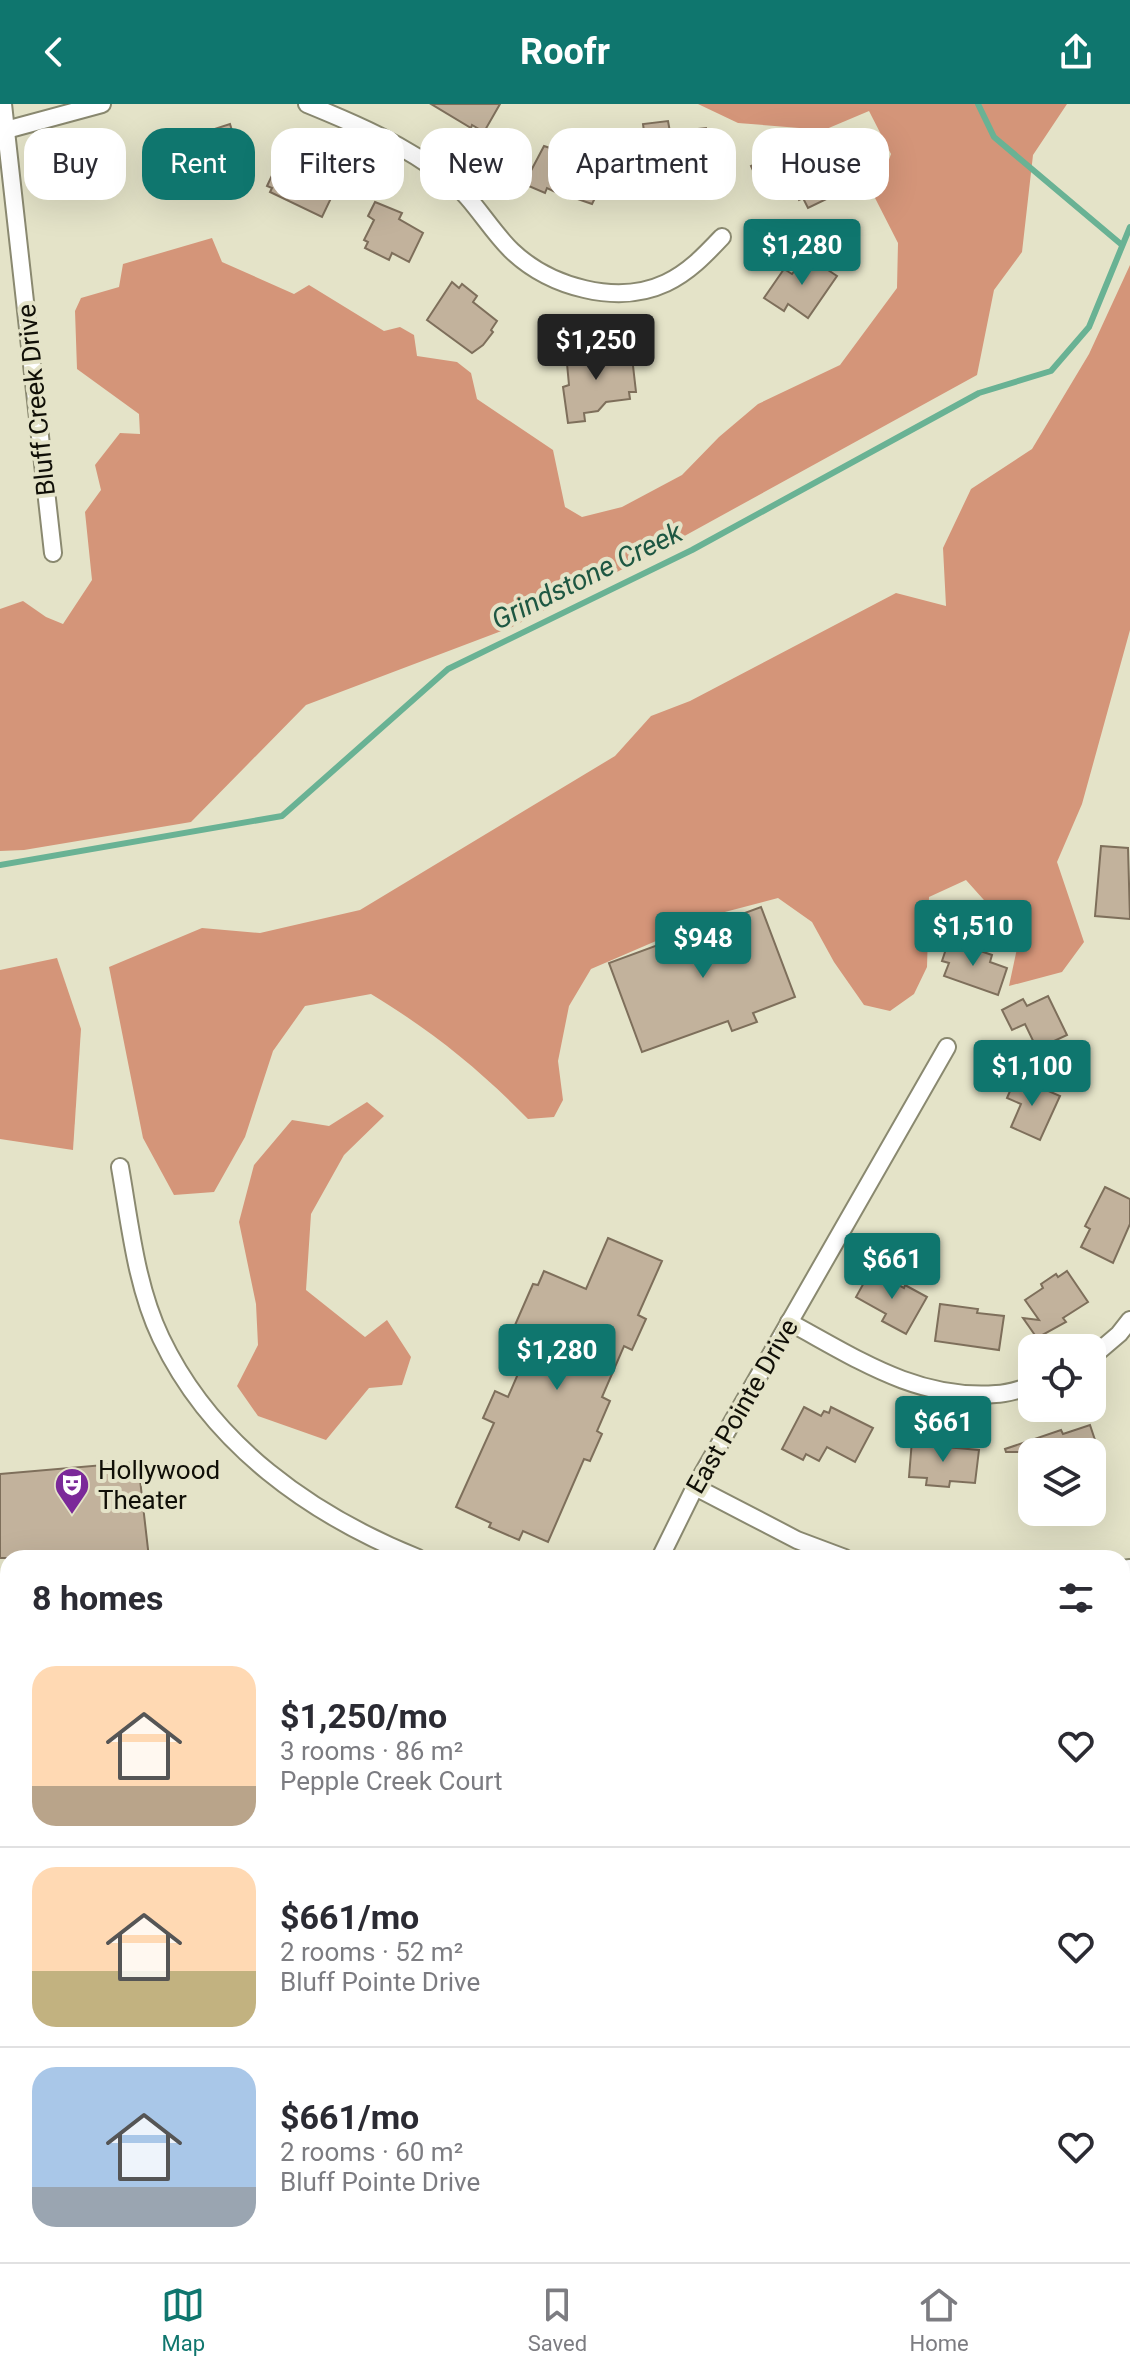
<!DOCTYPE html>
<meta charset="utf-8">
<style>
body{margin:0;font-family:Roboto,sans-serif;background:#f2f2f3;color:#2b2b33;height:100vh;display:flex;flex-direction:column;font-size:30px;white-space:nowrap}
*{box-sizing:border-box;margin:0}
p{font-size:26px;color:#7c7c81}
.icon{flex:none;width:44px;height:44px;fill:none;stroke:currentColor;stroke-width:2;stroke-linecap:round;stroke-linejoin:round}
.map{position:relative;flex:1;overflow:hidden}
.sheet{position:absolute;left:0px;top:1446px;width:1130px;height:712px;display:flex;flex-direction:column;background:#fff;border-radius:24px 24px 0 0;box-shadow:0 8px 32px #0002}
.sheet>*{flex:none}
.banner{position:absolute;left:24px;top:24px;width:1082px;height:72px;display:flex;gap:16px}
.fabs{position:absolute;left:1018px;top:1230px;display:grid;gap:16px}
.fabs a{display:grid;place-items:center;width:88px;height:88px;border-radius:16px;background:#fff;box-shadow:0 8px 32px #0002;font-size:40px}
.price{position:absolute;translate:-50% -68px;padding:0 18px;border-radius:8px;background:#0f766e;color:#fff;font-size:26px;line-height:52px;filter:drop-shadow(0 2px 4px #0008)}
.price::after{content:'';position:absolute;left:50%;top:48px;width:24px;height:18px;margin-left:-12px;background:inherit;clip-path:polygon(0 0,100% 0,50% 100%)}
.price.on{background:#222;color:#fff}
ul{padding:0;list-style:none}
li{display:flex;align-items:center;gap:24px;height:200px;padding:0 32px}
li+li{border-top:2px solid #e1e1e2}
li span{display:grid;place-items:center;flex:none;width:224px;height:160px;border-radius:24px;color:#555}
li>.icon{margin-inline-start:auto}
span .icon{width:96px;height:96px;fill:#fffc;stroke-width:1}
li b{font-size:34px}
h2{display:flex;justify-content:space-between;align-items:center;height:96px;padding:0 32px;font-size:34px}
.tag{padding:0 28px;border-radius:24px;background:#fff;box-shadow:0 8px 32px #0002;font-size:28px;line-height:72px}
.tag.on{background:#0f766e;color:#fff}
header{display:flex;justify-content:space-between;align-items:center;height:104px;padding:0 32px;background:#0f766e;color:#fff;font-size:36px;font-weight:700}
.tab-bar{display:flex;justify-content:space-around;align-items:center;height:112px;border-top:2px solid #e1e1e2;background:#fff;font-size:22px;color:#7c7c81}
.tab-bar a{display:grid;justify-items:center;gap:4px}
.tab-bar .on{color:#0f766e}
.map>svg:first-child{display:block}
</style>
<header><svg class="icon" aria-label="back" viewBox="0 0 24 24"><path d="M15 5l-7 7 7 7"/></svg>Roofr<svg class="icon" aria-label="share" viewBox="0 0 24 24"><path d="M12 15V3M7 8l5-5 5 5M5 13v7h14v-7"/></svg></header>
<div class="map">
<svg width="1130" height="2158" viewBox="0 0 1130 2158">
<rect width="100%" height="100%" fill="#e4e3c8"/>
<!-- forest -->
<g fill="#d49579">
<path d="M698,0h369l-34,51 -11,97 -28,38 -17,85 -318,175 -147,77 -206,78 -115,117 -167,28 -24,1v-242l23,-8 23,16 17,7 29,-44 -7,-68 16,-22 -6,-25 25,-32 20,1 -1,-20 -62,-45 -2,-58 6,-13 38,-11 4,-23 89,-26 10,24 72,32 15,-9 75,46 16,-4 14,8 3,21 40,6 14,11 6,26 76,51 12,57 17,10 40,-10 60,-32 37,-38 39,-33 82,-39 57,-77 1,-45 -23,-45 16,-44 -22,-43 -45,19 -86,-7z"/>
<path d="M1130,161v365l-48,174 -25,58 27,80 -22,30 -53,14 10,-47 -53,-59 -37,17 -2,70 -13,27 -24,17 -26,-6 -30,-43 -22,-40 -34,-24 -57,15 -130,56 -22,37 -11,55 5,39 -9,17 -26,2c-50,-51 -96,-88 -157,-125l-66,12 -32,45 -28,86 -31,55 -40,3 -31,-57 -34,-171 93,-39 58,5 100,-23 255,-154 36,-40 39,-15 206,-108 50,13 -3,-58 28,-59 61,-40 57,-95z"/>
<path d="M57,854l24,71 -8,121 -73,-11v-169z"/>
<path d="M367,998l17,14 -40,39 -33,59 -5,76 59,47 22,-17 24,37 -9,28 -33,3 -43,52 -68,-24 -21,-30 21,-41 -2,-41 -17,-82 15,-57 38,-45 37,6z"/>
<path d="M1130,1606v260l-8,-20v-239z"/>
</g>
<g fill="none" stroke-linecap="round" stroke-linejoin="round">
<!-- stream -->
<g stroke="#69b294" stroke-width="6">
<path d="M978,0l16,33 128,108"/>
<path d="M0,761l282,-49 166,-147 244,-119 287,-157 72,-22 38,-44 41,-100"/>
</g>
</g>
<!-- building -->
<g fill="#c2b29c" stroke="#7e6f5b" stroke-width="2">
<path d="M431,0h69l-16,28 -12,-7 -1,3z"/>
<path d="M668,17l2,11 36,-4 4,36 -11,1 1,6 -27,3 1,14 -22,2 -9,-66z"/>
<path d="M230,20l13,42 -63,24 -2,-6 -19,6 -9,-31 11,-3 -1,-4 10,-3 -2,-5z"/>
<path d="M817,32l26,55 -35,17 -5,-10 -4,2 -12,-24 -26,12 -10,-22z"/>
<path d="M544,42l18,6 47,23 -10,22 -3,-1 -4,8 -23,-8 -1,2 -21,-10 -2,5 -21,-9z"/>
<path d="M284,46l8,4 1,-3 31,15 2,-4 18,9 -22,46 -52,-25 2,-4 -5,-2z"/>
<path d="M375,98l27,11 -3,6 24,14 -14,29 -17,-9 -3,7 -24,-12 3,-6 -4,-2 10,-20 -6,-4z"/>
<path d="M814,150l14,10 -3,4 12,8 -29,42 -20,-14 -4,7 -20,-13 20,-29 8,5 7,-9 5,3z"/>
<path d="M452,178l7,6 3,-4 15,12 -4,6 24,19 -6,9 2,2 -10,13 -11,8 -45,-33z"/>
<path d="M591,246l1,6 30,-4v6l10,-1 4,35h-7l1,7 -24,3 -8,9 -14,2 1,8 -17,2 -5,-36 6,-2 -3,-32z"/>
<path d="M1101,742l27,2 2,71 -35,-3z"/>
<path d="M761,803l34,90 -42,16 4,9 -25,9 -4,-10 -86,31 -33,-89z"/>
<path d="M949,836l43,15 -2,7 17,6 -9,27 -54,-19 5,-13 -7,-2z"/>
<path d="M1048,892l19,39 -30,14 -12,-25 -13,6 -10,-20 21,-11 4,7z"/>
<path d="M1016,973l44,19 -20,44 -29,-13 10,-23 -14,-6z"/>
<path d="M1105,1083l25,12v25l-17,39 -32,-16 9,-18 -5,-3z"/>
<path d="M608,1134l54,23 -24,54 8,4 -14,31 -8,-4 -22,51 8,4 -13,30 5,3 -12,27 -6,-2 -36,83 -25,-11 -4,9 -30,-13 2,-4 -35,-16 38,-84 -11,-5 12,-27 13,6 13,-30 -8,-3 8,-18 -13,-5 25,-57 5,1 6,-14 42,18z"/>
<path d="M871,1166l33,18 1,-3 22,12 -21,37 -24,-13 4,-7 -30,-17z"/>
<path d="M1067,1167l21,31 -25,16 3,4 -29,16 -14,-20 16,2 -14,-20 18,-12 -2,-4 15,-10 2,3z"/>
<path d="M940,1200l38,5 -1,4 27,3 -5,34 -64,-9z"/>
<path d="M804,1303l17,9 3,-5 5,2 2,-6 42,21 -18,34 -28,-15 -8,14 -13,-7 -3,6 -21,-11z"/>
<path d="M1090,1321l9,27h-93l-1,-3 56,-19 2,4z"/>
<path d="M912,1336l24,3 -1,3 44,4 -4,33 -25,-2 -1,6 -23,-2 1,-7 -18,-1z"/>
<path d="M138,1358l11,96h-149v-84z"/>
</g>
<g fill="none" stroke-linecap="round" stroke-linejoin="round">
<defs>
<g id="street">
<path d="M3,0l50,449"/>
<path d="M307,0c49,20 98,41 140,74 26,19 42,51 65,73 38,36 105,55 154,32 23,-11 39,-28 56,-46"/>
<path d="M6,26l96,-26"/>
<path d="M120,1063c10,57 16,119 41,171 51,107 150,177 257,220"/>
<path d="M789,1218c67,36 127,78 207,72 12,0 24,-5 36,-8"/>
<path d="M1092,1253l27,-23 11,-14"/>
<path d="M695,1383l102,53 48,18"/>
<path d="M660,1454l35,-71 252,-440"/>
<path d="M1122,1465l8,-1"/>
<path d="M487,2150l2,8"/>
</g>
<g id="primary">
<path d="M1122,2139l8,-2"/>
<path d="M1035,2158l36,-8"/>
</g>
</defs>
<!-- street casing -->
<use href="#street" stroke="#8a8970" stroke-width="20"/>
<!-- primary casing -->
<use href="#primary" stroke="#8a8970" stroke-width="28"/>
<!-- street -->
<use href="#street" stroke="#fff" stroke-width="16"/>
<!-- primary -->
<use href="#primary" stroke="#fff" stroke-width="24"/>
</g>
<!-- icons -->
<defs>
<symbol id="theatre-pin" viewBox="-11 -11 22 30"><path d="M0 17L-7.5 6A9.5 9.5 0 1 1 7.5 6Z" fill="#7b2999" stroke="#e4e3c8"/><path d="M-5-5.5Q0-4 5-5.5V0Q5 5 0 6Q-5 5-5 0ZM-3.3-2.5H-1v1.5H-3.3ZM1-2.5H3.3v1.5H1ZM-2.8 1Q0 5.5 2.8 1Z" fill="#fff"/></symbol>
</defs>
<g fill-rule="evenodd">
<use href="#theatre-pin" x="52" y="1361" width="40" height="54"/>
</g>
<g text-anchor="middle" dominant-baseline="central" stroke-width="8" stroke-linejoin="round" paint-order="stroke">
<!-- street labels -->
<g font-size="26" fill="#100f07" stroke="#e4e3c8">
<text transform="translate(36 296) rotate(-96)">Bluff Creek Drive</text>
<text transform="translate(742 1302) rotate(-60)">East Pointe Drive</text>
</g>
<!-- poi labels -->
<g font-size="26" fill="#100f07" stroke="#e4e3c8" text-anchor="start">
<text x="98" y="1366">Hollywood<tspan x="98" dy="30">Theater</tspan></text>
</g>
<!-- water labels -->
<g font-size="28" font-style="italic" fill="#1e5742" stroke="#e4e3c8">
<text transform="translate(587 472) rotate(-26)">Grindstone Creek</text>
</g>
</g>
</svg>
<div class="fabs">
<a><svg class="icon" aria-label="locate" viewBox="0 0 24 24"><circle cx="12" cy="12" r="6"/><path d="M12 2v4M12 18v4M2 12h4M18 12h4"/></svg></a>
<a><svg class="icon" aria-label="layers" viewBox="0 0 24 24"><path d="M12 4l9 5-9 5-9-5zM3 14l9 5 9-5"/></svg></a>
</div>
<b class="price" style="left:802px;top:183px">$1,280</b>
<b class="price on" style="left:596px;top:278px">$1,250</b>
<b class="price" style="left:973px;top:864px">$1,510</b>
<b class="price" style="left:703px;top:876px">$948</b>
<b class="price" style="left:1032px;top:1004px">$1,100</b>
<b class="price" style="left:892px;top:1197px">$661</b>
<b class="price" style="left:557px;top:1288px">$1,280</b>
<b class="price" style="left:943px;top:1360px">$661</b>
<div class="banner">
<a class="tag">Buy</a>
<a class="tag on">Rent</a>
<a class="tag">Filters</a>
<a class="tag">New</a>
<a class="tag">Apartment</a>
<a class="tag">House</a>
</div>
<section class="sheet">
<h2>8 homes<svg class="icon" aria-label="filters" viewBox="0 0 24 24"><path d="M4 7h16M4 17h16"/><circle cx="9" cy="7" r="2"/><circle cx="15" cy="17" r="2"/></svg></h2>
<ul>
<li><span style="background:linear-gradient(#ffd9b3 75%,#b9a48a 0)"><svg class="icon" aria-label="home" viewBox="0 0 24 24"><path d="M3 11l9-7 9 7M6 9v11h12V9"/></svg></span><div><b>$1,250/mo</b><p>3 rooms · 86 m²</p><p>Pepple Creek Court</p></div><svg class="icon" aria-label="heart" viewBox="0 0 24 24"><path d="M12 20l-8-8c-3-5 5-10 8-4 3-6 11-1 8 4z"/></svg></li>
<li><span style="background:linear-gradient(#ffd9b3 65%,#c2b280 0)"><svg class="icon" aria-label="home" viewBox="0 0 24 24"><path d="M3 11l9-7 9 7M6 9v11h12V9"/></svg></span><div><b>$661/mo</b><p>2 rooms · 52 m²</p><p>Bluff Pointe Drive</p></div><svg class="icon" aria-label="heart" viewBox="0 0 24 24"><path d="M12 20l-8-8c-3-5 5-10 8-4 3-6 11-1 8 4z"/></svg></li>
<li><span style="background:linear-gradient(#a9c7e8 75%,#9aa5b1 0)"><svg class="icon" aria-label="home" viewBox="0 0 24 24"><path d="M3 11l9-7 9 7M6 9v11h12V9"/></svg></span><div><b>$661/mo</b><p>2 rooms · 60 m²</p><p>Bluff Pointe Drive</p></div><svg class="icon" aria-label="heart" viewBox="0 0 24 24"><path d="M12 20l-8-8c-3-5 5-10 8-4 3-6 11-1 8 4z"/></svg></li>
</ul>
</section>
</div>
<nav class="tab-bar">
<a class="on"><svg class="icon" aria-label="map" viewBox="0 0 24 24"><path d="M3 6l6-2 6 2 6-2v14l-6 2-6-2-6 2zM9 4v14M15 6v14"/></svg>Map</a>
<a><svg class="icon" aria-label="saved" viewBox="0 0 24 24"><path d="M7 4h10v16l-5-4-5 4z"/></svg>Saved</a>
<a><svg class="icon" aria-label="home" viewBox="0 0 24 24"><path d="M3 11l9-7 9 7M6 9v11h12V9"/></svg>Home</a>
</nav>
